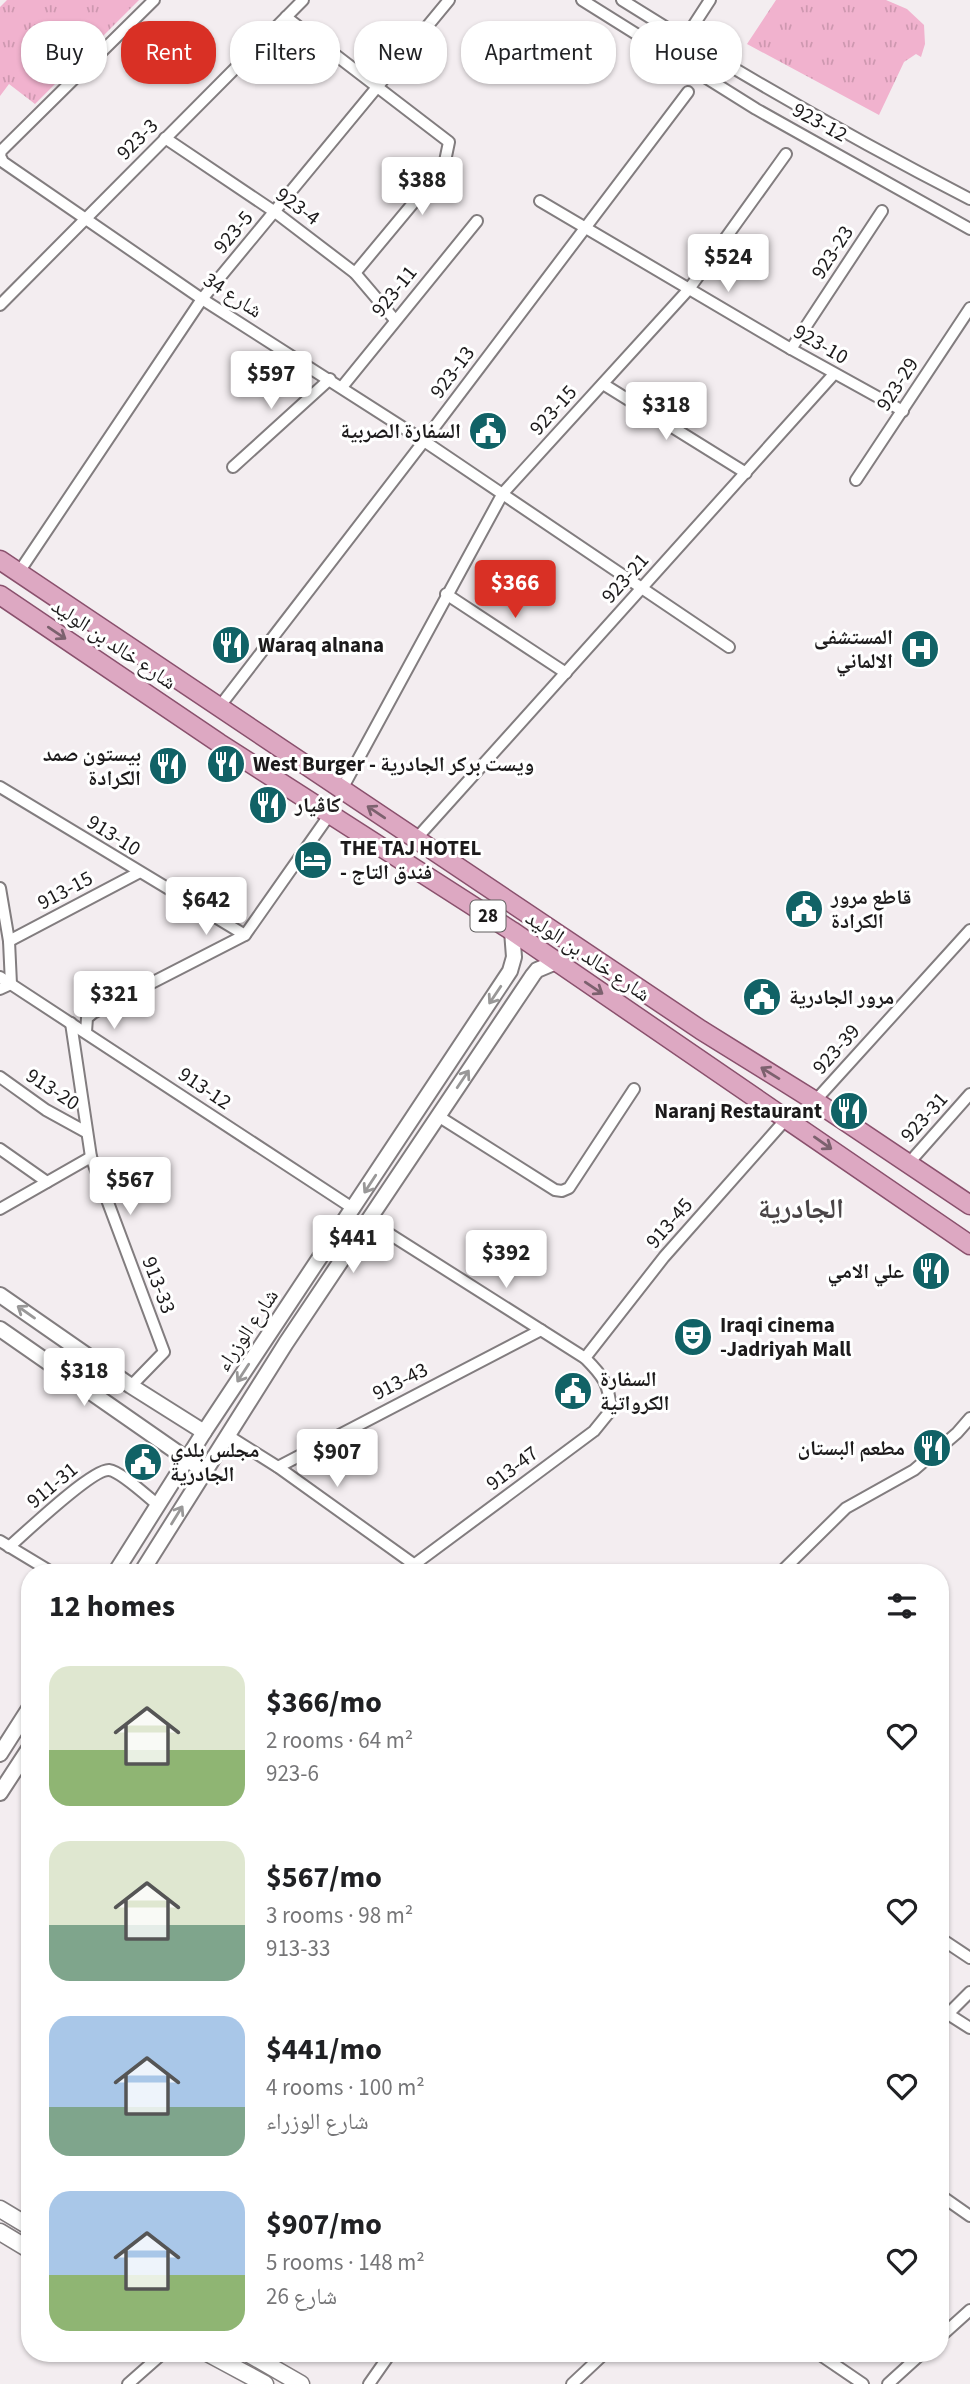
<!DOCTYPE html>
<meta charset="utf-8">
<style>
body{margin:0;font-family:"Source Sans 3","Noto Naskh Arabic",sans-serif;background:#f2f2f2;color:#202124;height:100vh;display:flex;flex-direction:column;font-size:26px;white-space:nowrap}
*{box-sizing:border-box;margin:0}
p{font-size:23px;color:#757577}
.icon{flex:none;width:38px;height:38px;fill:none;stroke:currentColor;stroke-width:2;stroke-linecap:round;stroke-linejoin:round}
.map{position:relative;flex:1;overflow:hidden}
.details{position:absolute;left:21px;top:1564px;width:928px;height:798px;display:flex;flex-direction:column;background:#fff;border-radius:28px;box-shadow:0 2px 5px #0004}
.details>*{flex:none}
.hud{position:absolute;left:21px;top:21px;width:929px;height:63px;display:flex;gap:14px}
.price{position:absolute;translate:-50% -60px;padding:0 16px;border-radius:7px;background:#fff;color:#222;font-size:23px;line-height:46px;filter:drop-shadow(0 2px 4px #0008)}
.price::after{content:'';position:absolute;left:50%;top:42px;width:21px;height:16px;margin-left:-10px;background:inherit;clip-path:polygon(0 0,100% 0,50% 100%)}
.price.active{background:#d93025;color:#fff}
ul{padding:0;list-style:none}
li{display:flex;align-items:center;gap:21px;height:175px;padding:0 28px}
li span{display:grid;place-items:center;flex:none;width:196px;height:140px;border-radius:21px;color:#555}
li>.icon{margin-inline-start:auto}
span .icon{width:84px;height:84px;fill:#fffc;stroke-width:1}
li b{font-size:30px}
h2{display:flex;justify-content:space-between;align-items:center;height:84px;padding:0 28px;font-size:30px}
.tag{padding:0 24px;border-radius:28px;background:#fff;box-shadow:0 2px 5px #0004;font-size:24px;line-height:63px}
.tag.active{background:#d93025;color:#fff}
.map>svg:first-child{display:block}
</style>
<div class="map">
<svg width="970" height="2384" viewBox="0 0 970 2384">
<defs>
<pattern id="grass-tufts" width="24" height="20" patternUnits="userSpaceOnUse" patternTransform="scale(1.75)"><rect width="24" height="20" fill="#f1b2ce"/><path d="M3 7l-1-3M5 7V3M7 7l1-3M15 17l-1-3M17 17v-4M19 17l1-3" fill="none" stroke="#ce98b0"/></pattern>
</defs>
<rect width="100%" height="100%" fill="#f3edf0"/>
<!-- grass -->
<g fill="url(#grass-tufts)">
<path d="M7,0h132l-104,104 -26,-20 -9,12v-89z"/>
<path d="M776,0h110l21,9 17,16 1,19 -4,13 -5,-3 -12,8 -25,53 -132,-71z"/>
</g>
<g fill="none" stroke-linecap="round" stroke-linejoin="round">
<defs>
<g id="minor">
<path d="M154,0l-153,151 -1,5 3,6 199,137 222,142 305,206"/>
<path d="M582,0l174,109 214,120"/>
<path d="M622,0c113,71 229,138 348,199"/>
<path d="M286,17l163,125 -5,24 -89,107"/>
<path d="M684,40l26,-40"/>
<path d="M165,138l110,74 80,61 40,47"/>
<path d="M540,201l251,148 112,62"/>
<path d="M0,305l303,-305"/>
<path d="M791,349l91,-138"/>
<path d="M603,384l143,89"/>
<path d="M342,387l135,-166"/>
<path d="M233,467l97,-88"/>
<path d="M856,480l114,-172"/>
<path d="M19,572l183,-273 247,-299"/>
<path d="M446,594l120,79"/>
<path d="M220,706l204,-265 264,-349"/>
<path d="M0,787l245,148"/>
<path d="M342,789l161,-296 186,-204 97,-135"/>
<path d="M416,839l418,-465"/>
<path d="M0,888l9,53 2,43 -11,5"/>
<path d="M9,941l129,-68"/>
<path d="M0,977l354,232"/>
<path d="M71,1023l20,134 73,195 -33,34"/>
<path d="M86,1032l1,-14 6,-5 152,-78 85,-121"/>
<path d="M0,1077l46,33 40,22"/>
<path d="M815,1101l155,-171"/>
<path d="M438,1116l117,74 7,1 7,-3 65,-99"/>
<path d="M0,1149l47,33"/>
<path d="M908,1164l62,-70"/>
<path d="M0,1209l91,-52"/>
<path d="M369,1221l216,137c18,18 24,26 26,52l-17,21 -179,133"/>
<path d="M585,1358l79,-101 123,-139"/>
<path d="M227,1435l51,32 148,106"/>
<path d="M278,1467l263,-137"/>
<path d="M0,1541l53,32"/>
<path d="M9,1547c16,-14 83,-78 100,-77 11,1 39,27 49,35"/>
<path d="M780,1573l66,-65 68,-38 43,-37 13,-15"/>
<path d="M940,1938l30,20"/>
<path d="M948,2014l22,14"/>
<path d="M940,2022l30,-30"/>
<path d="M940,2195l30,21"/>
<path d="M940,2337l30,-27"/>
<path d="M819,2354l44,30"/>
<path d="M128,2384l34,-30"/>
<path d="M369,2384l21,-30"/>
<path d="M572,2384l32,-30"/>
<path d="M888,2384l33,-30"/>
</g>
<g id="tertiary">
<path d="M0,1295l131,91 73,46"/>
<path d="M0,1329l204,142"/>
<path d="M115,1573l89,-141 306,-461 4,-14 -2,-26"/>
<path d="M141,1573l145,-230 247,-368 4,-5 19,-8"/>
<path d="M0,1754l30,-47"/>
<path d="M0,1793l30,-46"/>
</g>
<g id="secondary">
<path d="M0,2209l30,18"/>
<path d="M0,2232l30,18"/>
<path d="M209,2354l56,30"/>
<path d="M249,2354l52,30"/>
</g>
<g id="primary">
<path d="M0,560l701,470 114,71 155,104"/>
<path d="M0,595l219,148 293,188 458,314"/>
</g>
</defs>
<!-- minor casing -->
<use href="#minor" stroke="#827d7f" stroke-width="14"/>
<!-- tertiary casing -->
<use href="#tertiary" stroke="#827d7f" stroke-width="18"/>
<!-- secondary casing -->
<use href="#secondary" stroke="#827d7f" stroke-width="19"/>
<!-- primary casing -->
<use href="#primary" stroke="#8a516d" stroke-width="21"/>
<!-- minor -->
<use href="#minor" stroke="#fff" stroke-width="10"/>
<!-- tertiary -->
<use href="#tertiary" stroke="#fff" stroke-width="14"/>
<!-- secondary -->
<use href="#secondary" stroke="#fff" stroke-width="16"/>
<!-- primary -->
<use href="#primary" stroke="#dda8c2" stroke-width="18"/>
</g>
<!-- one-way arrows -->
<defs><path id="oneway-shaft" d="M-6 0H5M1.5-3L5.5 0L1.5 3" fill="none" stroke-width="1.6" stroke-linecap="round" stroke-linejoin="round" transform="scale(1.75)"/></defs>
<g stroke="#7c616e">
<use href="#oneway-shaft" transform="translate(57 633) rotate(34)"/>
<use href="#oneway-shaft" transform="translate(376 812) rotate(-146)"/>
<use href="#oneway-shaft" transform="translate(594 988) rotate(34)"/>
<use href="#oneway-shaft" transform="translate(770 1073) rotate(-148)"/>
<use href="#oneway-shaft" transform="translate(823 1143) rotate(35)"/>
</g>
<g stroke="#999898">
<use href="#oneway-shaft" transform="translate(495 995) rotate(124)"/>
<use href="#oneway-shaft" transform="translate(463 1079) rotate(-56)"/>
<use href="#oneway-shaft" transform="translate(370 1184) rotate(123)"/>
<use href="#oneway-shaft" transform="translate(26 1312) rotate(-145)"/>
<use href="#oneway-shaft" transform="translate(243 1373) rotate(123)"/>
<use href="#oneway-shaft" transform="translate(177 1515) rotate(-58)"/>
</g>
<!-- icons -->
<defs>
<symbol id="civic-disc" viewBox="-11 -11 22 22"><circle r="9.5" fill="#116266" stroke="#fff"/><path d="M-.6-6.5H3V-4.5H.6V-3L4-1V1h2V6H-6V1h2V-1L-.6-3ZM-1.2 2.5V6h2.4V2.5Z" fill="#fff"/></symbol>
<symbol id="restaurant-disc" viewBox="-11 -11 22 22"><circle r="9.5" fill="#116266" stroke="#fff"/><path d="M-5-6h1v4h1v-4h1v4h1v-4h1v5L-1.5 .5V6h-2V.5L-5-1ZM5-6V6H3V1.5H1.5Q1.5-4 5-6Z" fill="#fff"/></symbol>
<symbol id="hospital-disc" viewBox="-11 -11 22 22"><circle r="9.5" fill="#116266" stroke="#fff"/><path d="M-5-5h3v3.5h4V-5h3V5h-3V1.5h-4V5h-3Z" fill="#fff"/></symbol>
<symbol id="hotel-disc" viewBox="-11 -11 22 22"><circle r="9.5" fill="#116266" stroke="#fff"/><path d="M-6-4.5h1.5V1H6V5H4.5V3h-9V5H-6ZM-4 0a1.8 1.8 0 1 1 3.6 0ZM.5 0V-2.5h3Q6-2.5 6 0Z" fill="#fff"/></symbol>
<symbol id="theatre-disc" viewBox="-11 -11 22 22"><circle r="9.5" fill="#116266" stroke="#fff"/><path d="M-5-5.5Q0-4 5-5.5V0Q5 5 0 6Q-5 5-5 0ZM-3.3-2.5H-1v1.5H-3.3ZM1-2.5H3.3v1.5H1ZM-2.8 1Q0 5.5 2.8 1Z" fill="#fff"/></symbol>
</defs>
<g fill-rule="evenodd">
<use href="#civic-disc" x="466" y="409" width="44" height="44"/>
<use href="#restaurant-disc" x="209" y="623" width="44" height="44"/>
<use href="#hospital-disc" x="898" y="627" width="44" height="44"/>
<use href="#restaurant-disc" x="204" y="742" width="44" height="44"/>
<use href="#restaurant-disc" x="146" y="744" width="44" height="44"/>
<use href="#restaurant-disc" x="246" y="783" width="44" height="44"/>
<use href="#hotel-disc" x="291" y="838" width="44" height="44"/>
<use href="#civic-disc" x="782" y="887" width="44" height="44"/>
<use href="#civic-disc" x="740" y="975" width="44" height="44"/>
<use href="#restaurant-disc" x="827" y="1089" width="44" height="44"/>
<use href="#restaurant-disc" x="909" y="1249" width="44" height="44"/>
<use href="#theatre-disc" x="671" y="1315" width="44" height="44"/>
<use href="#civic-disc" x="551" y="1369" width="44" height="44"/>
<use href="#restaurant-disc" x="910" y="1426" width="44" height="44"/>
<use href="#civic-disc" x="121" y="1440" width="44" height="44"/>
</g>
<g text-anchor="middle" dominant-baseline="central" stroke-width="6" stroke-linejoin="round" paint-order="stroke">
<!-- shield labels -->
<rect fill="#fff" stroke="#605f5f" stroke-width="2" x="470.5" y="900.5" width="35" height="31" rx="5"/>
<g font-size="19" font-weight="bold" fill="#1c1a1b">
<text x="488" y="916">28</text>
</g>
<!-- street labels -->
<g font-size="21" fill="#1c1a1b" stroke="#fff">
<text transform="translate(820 122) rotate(29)">923-12</text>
<text transform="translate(137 139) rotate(-45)">923-3</text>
<text transform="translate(298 206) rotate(36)">923-4</text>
<text transform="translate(233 232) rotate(-50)">923-5</text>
<text transform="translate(832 252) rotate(-57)">923-23</text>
<text transform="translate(394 291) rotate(-51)">923-11</text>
<text transform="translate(233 295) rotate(33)">شارع 34</text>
<text transform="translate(821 344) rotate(30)">923-10</text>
<text transform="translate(452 372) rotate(-53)">923-13</text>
<text transform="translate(897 384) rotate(-57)">923-29</text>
<text transform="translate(553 410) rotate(-48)">923-15</text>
<text transform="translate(625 578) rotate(-48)">923-21</text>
<text transform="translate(114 644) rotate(34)">شارع خالد بن الوليد</text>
<text transform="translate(114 835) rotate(32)">913-10</text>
<text transform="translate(65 890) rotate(-28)">913-15</text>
<text transform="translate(588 956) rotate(34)">شارع خالد بن الوليد</text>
<text transform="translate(836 1049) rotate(-48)">923-39</text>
<text transform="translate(205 1088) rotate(34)">913-12</text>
<text transform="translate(53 1089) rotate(33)">913-20</text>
<text transform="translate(924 1117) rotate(-48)">923-31</text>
<text transform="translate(669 1223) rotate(-49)">913-45</text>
<text transform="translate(159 1285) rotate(69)">913-33</text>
<text transform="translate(247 1330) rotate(-56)">شارع الوزراء</text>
<text transform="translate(400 1381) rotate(-27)">913-43</text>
<text transform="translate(512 1468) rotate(-37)">913-47</text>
<text transform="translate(52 1485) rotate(-40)">911-31</text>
</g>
<!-- poi labels -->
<g font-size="21" font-weight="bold" fill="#1c1a1b" stroke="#fff" text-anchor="start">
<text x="461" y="431" text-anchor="end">السفارة الصربية</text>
<text x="893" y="637" text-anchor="end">المستشفى<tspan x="893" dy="24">الالماني</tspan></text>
<text x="258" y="645">Waraq alnana</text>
<text x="141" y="754" text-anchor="end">بيستون صمد<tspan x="141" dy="24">الكرادة</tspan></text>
<text x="253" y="764">West Burger - ويست بركر الجادرية</text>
<text x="295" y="805">كاڤيار</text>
<text x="340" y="848">THE TAJ HOTEL<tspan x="340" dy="24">- فندق التاج</tspan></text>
<text x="831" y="897">قاطع مرور<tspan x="831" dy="24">الكرادة</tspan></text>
<text x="789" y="997">مرور الجادرية</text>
<text x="822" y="1111" text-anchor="end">Naranj Restaurant</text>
<text x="904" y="1271" text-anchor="end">علي الامي</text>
<text x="720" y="1325">Iraqi cinema<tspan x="720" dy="24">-Jadriyah Mall</tspan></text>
<text x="600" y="1379">السفارة<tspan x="600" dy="24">الكرواتية</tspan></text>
<text x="905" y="1448" text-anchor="end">مطعم البستان</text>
<text x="170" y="1450">مجلس بلدي<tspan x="170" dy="24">الجادرية</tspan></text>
</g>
<!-- district labels -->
<g font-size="28" font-weight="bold" fill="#4a4547" stroke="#fff">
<text x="801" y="1209">الجادرية</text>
</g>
</g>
</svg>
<b class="price" style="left:422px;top:217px">$388</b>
<b class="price" style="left:728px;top:294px">$524</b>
<b class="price" style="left:271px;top:411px">$597</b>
<b class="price" style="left:666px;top:442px">$318</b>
<b class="price active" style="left:515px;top:620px">$366</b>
<b class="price" style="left:206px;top:937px">$642</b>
<b class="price" style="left:114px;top:1031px">$321</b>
<b class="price" style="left:130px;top:1217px">$567</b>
<b class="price" style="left:353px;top:1275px">$441</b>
<b class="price" style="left:506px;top:1290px">$392</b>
<b class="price" style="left:84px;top:1408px">$318</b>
<b class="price" style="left:337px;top:1489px">$907</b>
<div class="hud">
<a class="tag">Buy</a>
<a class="tag active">Rent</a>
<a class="tag">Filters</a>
<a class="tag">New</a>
<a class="tag">Apartment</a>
<a class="tag">House</a>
</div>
<section class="details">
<h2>12 homes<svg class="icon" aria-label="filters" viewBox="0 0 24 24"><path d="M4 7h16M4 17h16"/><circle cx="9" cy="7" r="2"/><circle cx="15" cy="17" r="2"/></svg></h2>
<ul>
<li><span style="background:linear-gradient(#dfe7d0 60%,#8fb573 0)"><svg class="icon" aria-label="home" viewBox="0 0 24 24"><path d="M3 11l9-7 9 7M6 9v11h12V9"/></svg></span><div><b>$366/mo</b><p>2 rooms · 64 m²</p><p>923-6</p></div><svg class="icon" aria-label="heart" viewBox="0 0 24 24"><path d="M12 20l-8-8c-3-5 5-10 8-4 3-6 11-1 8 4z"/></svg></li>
<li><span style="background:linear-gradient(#dfe7d0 60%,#7fa58c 0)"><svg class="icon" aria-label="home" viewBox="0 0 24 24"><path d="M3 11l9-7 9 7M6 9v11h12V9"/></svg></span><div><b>$567/mo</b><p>3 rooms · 98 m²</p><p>913-33</p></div><svg class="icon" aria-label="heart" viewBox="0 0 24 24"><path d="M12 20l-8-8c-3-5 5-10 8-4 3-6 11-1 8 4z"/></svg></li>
<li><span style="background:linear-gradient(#a9c7e8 65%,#7fa58c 0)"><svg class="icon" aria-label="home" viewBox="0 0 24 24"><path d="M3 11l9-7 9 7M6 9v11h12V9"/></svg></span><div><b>$441/mo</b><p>4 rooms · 100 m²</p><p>شارع الوزراء</p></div><svg class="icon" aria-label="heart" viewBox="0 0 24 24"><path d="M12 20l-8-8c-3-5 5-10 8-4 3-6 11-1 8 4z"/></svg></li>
<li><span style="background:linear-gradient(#a9c7e8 60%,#8fb573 0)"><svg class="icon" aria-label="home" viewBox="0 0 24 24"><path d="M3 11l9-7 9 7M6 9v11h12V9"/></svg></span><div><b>$907/mo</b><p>5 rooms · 148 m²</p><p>شارع 26</p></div><svg class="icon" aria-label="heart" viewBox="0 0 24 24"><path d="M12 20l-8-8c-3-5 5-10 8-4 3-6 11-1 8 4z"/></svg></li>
</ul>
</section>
</div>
